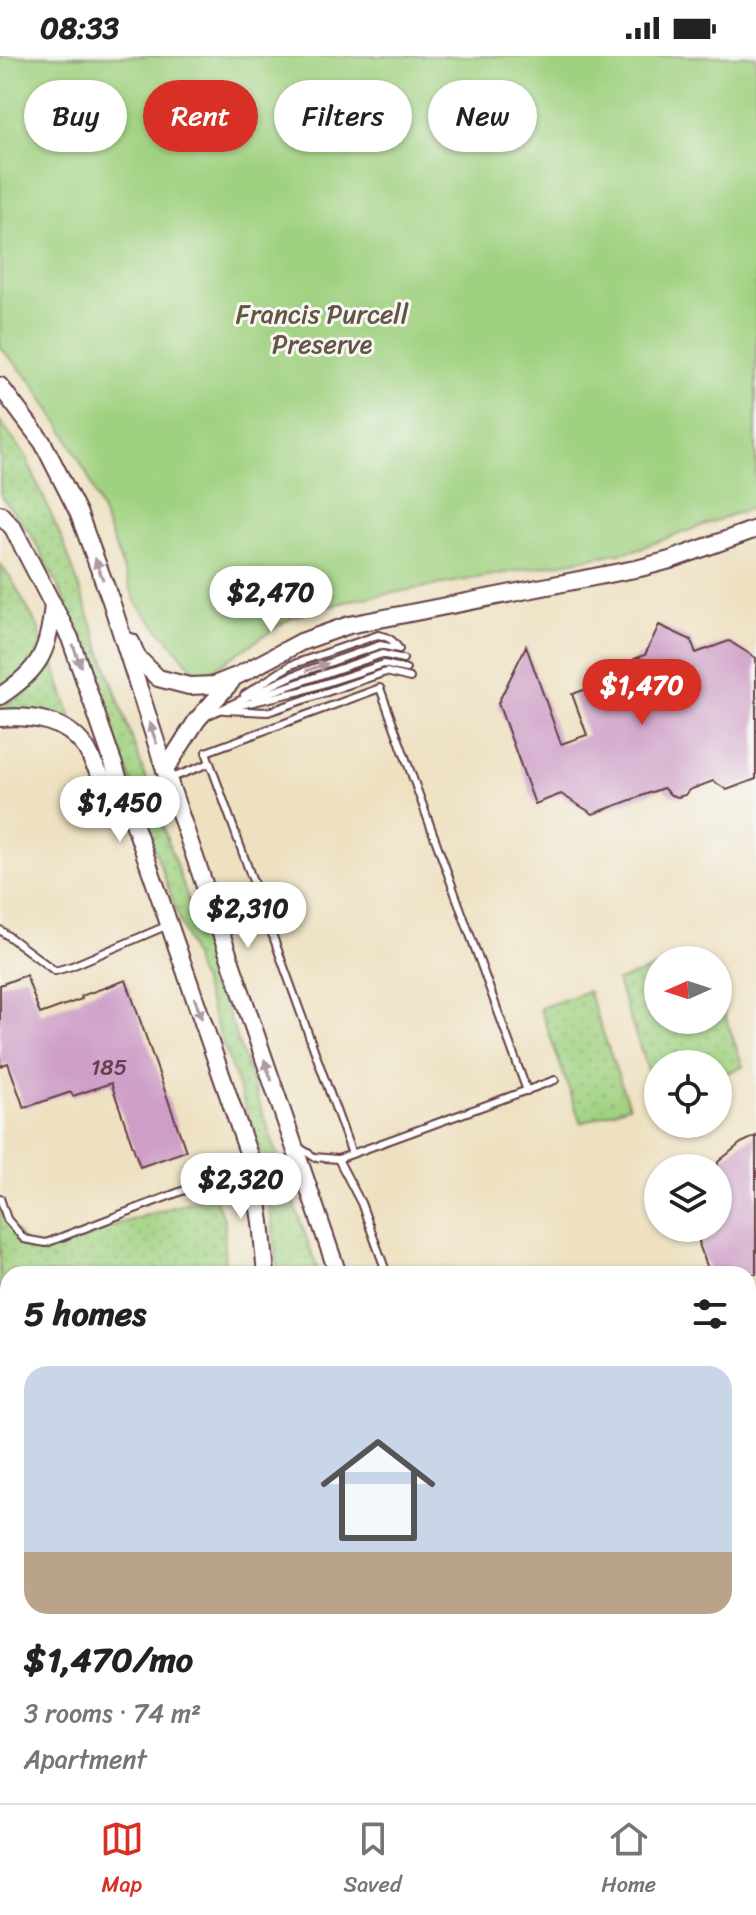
<!DOCTYPE html>
<meta charset="utf-8">
<style>
body{margin:0;font-family:Sriracha,sans-serif;background:#f2f2f2;color:#222;height:100vh;display:flex;flex-direction:column;font-size:30px;white-space:nowrap}
*{box-sizing:border-box;margin:0}
p{font-size:26px;color:#767676}
.icon{flex:none;width:44px;height:44px;fill:none;stroke:currentColor;stroke-width:2;stroke-linecap:round;stroke-linejoin:round}
.map{position:relative;flex:1;overflow:hidden}
.details{position:absolute;left:0px;top:1210px;width:756px;height:538px;display:flex;flex-direction:column;background:#fff;border-radius:24px 24px 0 0;box-shadow:0 2px 6px #0004}
.details>*{flex:none}
.hud{position:absolute;left:24px;top:24px;width:708px;height:72px;display:flex;gap:16px}
.needle{width:52px;rotate:267deg}
.fabs{position:absolute;left:644px;top:890px;display:grid;gap:16px}
.fabs a{display:grid;place-items:center;width:88px;height:88px;border-radius:50%;background:#fff;box-shadow:0 2px 6px #0004;font-size:40px}
.price{position:absolute;translate:-50% -68px;padding:0 18px;border-radius:28px;background:#fff;color:#222;font-size:26px;line-height:52px;filter:drop-shadow(0 2px 4px #0008)}
.price::after{content:'';position:absolute;left:50%;top:48px;width:24px;height:18px;margin-left:-12px;background:inherit;clip-path:polygon(0 0,100% 0,50% 100%)}
.price.selected{background:#d93025;color:#fff}
ul{padding:0;list-style:none}
li{display:grid;align-content:center;gap:16px;height:424px;padding:0 24px}
li span{display:grid;place-items:center;height:248px;border-radius:24px;color:#555}
li>.icon{margin-inline-start:auto}
span .icon{width:144px;height:144px;fill:#fffc;stroke-width:1}
li b{font-size:34px}
h2{display:flex;justify-content:space-between;align-items:center;height:96px;padding:0 24px;font-size:34px}
.tag{padding:0 28px;border-radius:36px;background:#fff;box-shadow:0 2px 6px #0004;font-size:28px;line-height:72px}
.tag.selected{background:#d93025;color:#fff}
.status{display:flex;justify-content:space-between;align-items:center;height:56px;padding:0 40px;background:#fff;direction:ltr}
.status svg{height:22px;fill:currentColor}
.menu{display:flex;justify-content:space-around;align-items:center;height:112px;border-top:2px solid #e0e0e0;background:#fff;font-size:22px;color:#767676}
.menu a{display:grid;justify-items:center;gap:4px}
.menu .selected{color:#d93025}
.map>svg:first-child{display:block}
</style>
<div class="status"><b>08:33</b><svg viewBox="0 0 49 12"><path d="M0 12V9h3v3zM5 12V6h3v6zM10 12V3h3v9zM15 12V0h3v12zM26 1h20v11H26zM47 4h2v5h-2z"/></svg></div>
<div class="map">
<svg width="756" height="1747" viewBox="0 0 756 1747">
<defs>
<pattern id="grass-dots" width="8" height="8" patternUnits="userSpaceOnUse" patternTransform="scale(2)"><rect width="8" height="8" fill="#a0d180"/><path d="M2 2h.1M6 6h.1" fill="none" stroke="#8bb36f" stroke-width="1.8" stroke-linecap="round"/></pattern>
<pattern id="water-rules" width="6" height="5" patternUnits="userSpaceOnUse" patternTransform="scale(2)"><rect width="6" height="5" fill="#60c8dc"/><path d="M0 2.5h6" fill="none" stroke="#55abbd"/></pattern>
</defs>
<rect width="100%" height="100%" fill="#f6f6f2"/>
<filter id="ink" filterUnits="userSpaceOnUse"><feTurbulence type="fractalNoise" baseFrequency=".0125" numOctaves="2"/><feDisplacementMap in="SourceGraphic" scale="16" xChannelSelector="R" yChannelSelector="G"/><feConvolveMatrix kernelMatrix="1 2 1 2 8 2 1 2 1" color-interpolation-filters="sRGB"/></filter>
<filter id="wash" filterUnits="userSpaceOnUse"><feTurbulence type="fractalNoise" baseFrequency=".006" numOctaves="4" result="noise"/><feDisplacementMap in="SourceGraphic" scale="32" xChannelSelector="R" yChannelSelector="G"/><feGaussianBlur stdDeviation="1.8" result="paint"/><feColorMatrix in="noise" values="0 0 0 0 0 0 0 0 0 0 0 0 0 0 0 0 0 1.4 0 .05"/><feComposite in="paint" operator="in"/></filter>
<g filter="url(#wash)">
<rect width="100%" height="100%" fill="#eee1c1"/>
<!-- grass -->
<g fill="url(#grass-dots)" stroke="#757856" stroke-width="2">
<path d="M0,365l26,36 38,87 255,730h-41c-4,-49 -12,-95 -24,-142l-174,-496 -22,-50 -27,-52 -31,-39z"/>
<path d="M0,508l11,14 28,51 2,16 -8,20 -33,24z"/>
<path d="M51,602l25,74 -76,-20v-5c29,-16 36,-19 51,-49z"/>
<path d="M658,911v53h60v-25l25,72 -25,9v-12h-60l-1,33 -40,-116z"/>
<path d="M588,935l41,115 -48,17 -41,-115z"/>
<path d="M213,1139l12,25 -1,54h-216v244l-8,3v-312l30,42z"/>
<path d="M756,1328v95l-8,3v-95z"/>
</g>
<!-- park -->
<path fill="#a0d180" stroke="#757856" stroke-width="2" d="M0,0h756v450l-121,44 -283,50 -60,17 -91,61 -65,-75 -47,-125 -22,-42 -35,-54 -32,-35z"/>
<!-- water -->
<path fill="url(#water-rules)" stroke="#557484" stroke-width="2" d="M8,1340v76l-8,1v-75z"/>
<g id="blocks">
<!-- building -->
<g fill="#ce9ec7">
<path d="M659,569l32,15 5,13 33,-12 27,17v121l-29,11 -14,-9 -24,9 -4,5 -7,2 -7,-2 -8,-7 -70,26 -32,-20 -26,10 -37,-101 28,-57 35,98 26,-9 -15,-41 52,-18 10,-17 11,-4z"/>
<path d="M26,919l14,39 42,-15 -1,-3 45,-16 60,171 -46,16 -29,-84 -38,13 -2,-4 -47,16 -16,-45 -8,3v-81z"/>
<path d="M756,1080v138h-46l-10,-27 -3,-19h21v-66l23,-19z"/>
</g>
</g>
</g>
<g filter="url(#ink)">
<use href="#blocks" fill-opacity="0" stroke="#633c42" stroke-width="2"/>
<g fill="none" stroke-linecap="round" stroke-linejoin="round">
<defs>
<g id="lane">
<path d="M244,639l47,-30 87,-30c11,2 15,5 21,14"/>
<path d="M254,642l128,-44 21,5"/>
<path d="M232,651l69,-16 83,-27 22,5"/>
<path d="M224,654l44,2 118,-40 24,6"/>
<path d="M209,659l85,-40 86,-30 19,4"/>
<path d="M210,707l-4,-11 174,-64 147,403"/>
<path d="M169,723l41,-16 142,391"/>
<path d="M0,874l55,41 17,-5 94,-40"/>
<path d="M297,1090l17,11 24,2"/>
<path d="M0,1142l7,21 17,20 22,4 204,-78"/>
<path d="M387,1218l-26,-71 -23,-44 217,-79"/>
<path d="M748,1458l8,21"/>
<path d="M0,1540l8,-1"/>
<path d="M748,1584l8,-5"/>
<path d="M61,1747l2,-7"/>
</g>
<g id="street">
<path d="M0,1474l8,-2"/>
<path d="M0,1493l8,-2"/>
</g>
<g id="secondary">
<path d="M0,330l43,57 35,69 33,89 54,169 173,504"/>
<path d="M0,458l13,14 57,110 182,526 9,58 5,52"/>
<path d="M131,586l6,15 21,21 31,8 25,-1 25,-10 62,-33 48,-17 291,-57 30,-8 86,-31"/>
<path d="M0,640c40,-26 49,-45 53,-92"/>
<path d="M0,662c31,-3 66,2 85,29 4,5 6,12 9,17 10,17 19,32 28,49"/>
<path d="M165,714l32,-50 34,-38"/>
<path d="M748,1598l8,2"/>
<path d="M748,1632l8,1"/>
<path d="M135,1747l3,-7"/>
</g>
</defs>
<!-- lane casing -->
<use href="#lane" stroke="#633c42" stroke-width="10"/>
<!-- street casing -->
<use href="#street" stroke="#633c42" stroke-width="16"/>
<!-- secondary casing -->
<use href="#secondary" stroke="#633c42" stroke-width="20"/>
<!-- lane -->
<use href="#lane" stroke="#fff" stroke-width="6"/>
<!-- street -->
<use href="#street" stroke="#fff" stroke-width="12"/>
<!-- secondary -->
<use href="#secondary" stroke="#fff" stroke-width="16"/>
</g>
<!-- one-way arrows -->
<defs><path id="oneway-solid" d="M-6-.8H1V-3.2L6.5 0L1 3.2V.8H-6Z" transform="scale(2)"/></defs>
<g fill="#ae9aa0">
<use href="#oneway-solid" transform="translate(99 513) rotate(-110)"/>
<use href="#oneway-solid" transform="translate(77 600) rotate(70)"/>
<use href="#oneway-solid" transform="translate(317 611) rotate(-19)"/>
<use href="#oneway-solid" transform="translate(153 677) rotate(-109)"/>
<use href="#oneway-solid" transform="translate(198 952) rotate(71)"/>
<use href="#oneway-solid" transform="translate(268 1014) rotate(-109)"/>
</g>
</g>
<g text-anchor="middle" dominant-baseline="central" stroke-width="6" stroke-linejoin="round" paint-order="stroke">
<!-- number labels -->
<g font-size="22" fill="#6b3f52">
<text x="109" y="1011">185</text>
</g>
<!-- park labels -->
<g font-size="26" fill="#645444" stroke="#f6f6f2">
<text x="322" y="258">Francis Purcell<tspan x="322" dy="30">Preserve</tspan></text>
</g>
</g>
</svg>
<div class="fabs">
<a><svg class="needle" viewBox="-14 -14 28 28"><path d="M0-13l5 13h-10z" fill="#e53935"/><path d="M0 13l5-13h-10z" fill="#767676"/></svg></a>
<a><svg class="icon" aria-label="locate" viewBox="0 0 24 24"><circle cx="12" cy="12" r="6"/><path d="M12 2v4M12 18v4M2 12h4M18 12h4"/></svg></a>
<a><svg class="icon" aria-label="layers" viewBox="0 0 24 24"><path d="M12 4l9 5-9 5-9-5zM3 14l9 5 9-5"/></svg></a>
</div>
<b class="price" style="left:271px;top:578px">$2,470</b>
<b class="price selected" style="left:642px;top:671px">$1,470</b>
<b class="price" style="left:120px;top:788px">$1,450</b>
<b class="price" style="left:248px;top:894px">$2,310</b>
<b class="price" style="left:241px;top:1165px">$2,320</b>
<div class="hud">
<a class="tag">Buy</a>
<a class="tag selected">Rent</a>
<a class="tag">Filters</a>
<a class="tag">New</a>
</div>
<section class="details">
<h2>5 homes<svg class="icon" aria-label="filters" viewBox="0 0 24 24"><path d="M4 7h16M4 17h16"/><circle cx="9" cy="7" r="2"/><circle cx="15" cy="17" r="2"/></svg></h2>
<ul>
<li><span style="background:linear-gradient(#c9d6e8 75%,#b9a48a 0)"><svg class="icon" aria-label="home" viewBox="0 0 24 24"><path d="M3 11l9-7 9 7M6 9v11h12V9"/></svg></span><div><b>$1,470/mo</b><p>3 rooms · 74 m²</p><p>Apartment</p></div></li>
</ul>
</section>
</div>
<nav class="menu">
<a class="selected"><svg class="icon" aria-label="map" viewBox="0 0 24 24"><path d="M3 6l6-2 6 2 6-2v14l-6 2-6-2-6 2zM9 4v14M15 6v14"/></svg>Map</a>
<a><svg class="icon" aria-label="saved" viewBox="0 0 24 24"><path d="M7 4h10v16l-5-4-5 4z"/></svg>Saved</a>
<a><svg class="icon" aria-label="home" viewBox="0 0 24 24"><path d="M3 11l9-7 9 7M6 9v11h12V9"/></svg>Home</a>
</nav>
